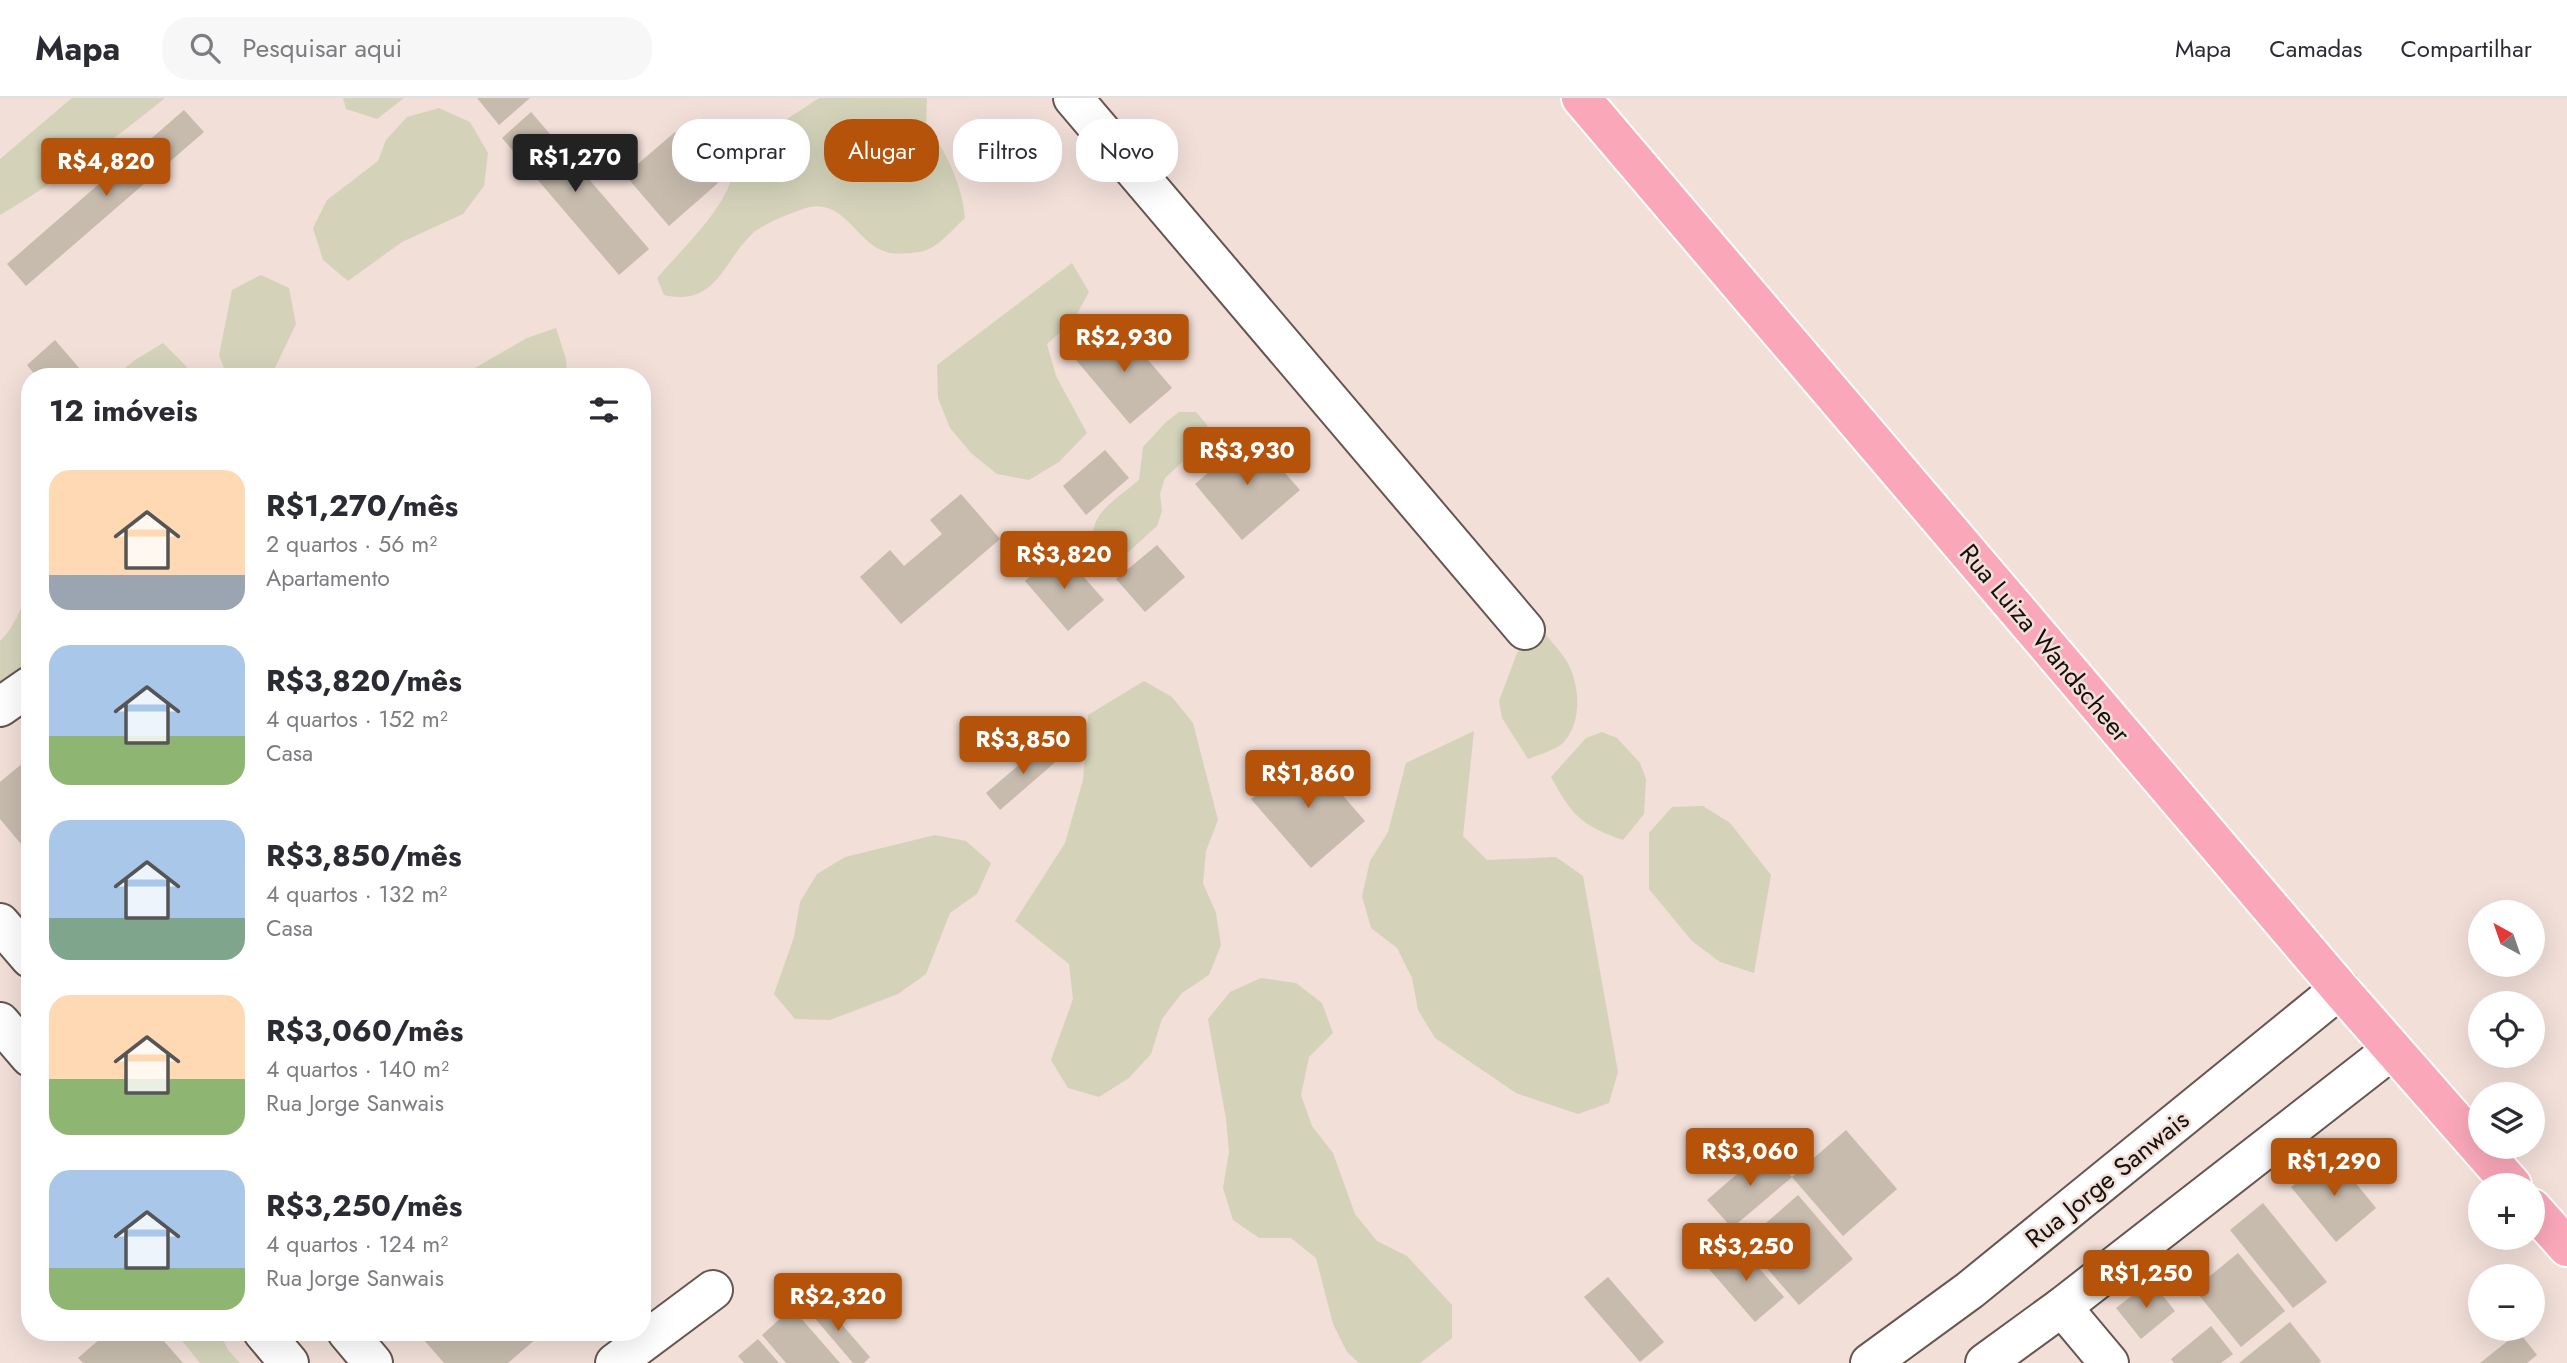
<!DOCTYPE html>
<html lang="pt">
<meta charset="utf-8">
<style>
body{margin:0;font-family:Jost,sans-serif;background:#f7f7f7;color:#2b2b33;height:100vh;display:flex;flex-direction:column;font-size:26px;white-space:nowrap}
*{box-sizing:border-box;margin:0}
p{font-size:23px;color:#7c7c81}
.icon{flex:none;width:38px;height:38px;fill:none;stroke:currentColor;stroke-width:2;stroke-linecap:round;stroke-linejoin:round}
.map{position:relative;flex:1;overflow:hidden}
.drawer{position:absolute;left:21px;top:270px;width:630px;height:973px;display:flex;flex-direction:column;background:#fff;border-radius:28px;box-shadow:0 7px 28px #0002}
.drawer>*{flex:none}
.hud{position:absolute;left:672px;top:21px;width:665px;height:63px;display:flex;gap:14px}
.needle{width:46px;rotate:320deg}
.tools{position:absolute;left:2468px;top:802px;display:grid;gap:14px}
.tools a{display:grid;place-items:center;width:77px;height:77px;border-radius:50%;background:#fff;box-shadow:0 7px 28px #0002;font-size:35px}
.price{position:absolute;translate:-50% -60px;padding:0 16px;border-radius:7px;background:#b45309;color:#fff;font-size:23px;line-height:46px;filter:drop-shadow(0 2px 4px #0008)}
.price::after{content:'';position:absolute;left:50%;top:42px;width:21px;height:16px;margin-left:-10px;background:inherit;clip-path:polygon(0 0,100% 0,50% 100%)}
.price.active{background:#222;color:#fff}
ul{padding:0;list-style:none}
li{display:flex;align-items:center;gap:21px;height:175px;padding:0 28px}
li span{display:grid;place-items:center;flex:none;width:196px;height:140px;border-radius:21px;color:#555}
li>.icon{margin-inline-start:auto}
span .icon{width:84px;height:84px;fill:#fffc;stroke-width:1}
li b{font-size:30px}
h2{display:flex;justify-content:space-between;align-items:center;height:84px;padding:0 28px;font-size:30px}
.tag{padding:0 24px;border-radius:28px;background:#fff;box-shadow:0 7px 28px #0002;font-size:24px;line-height:63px}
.tag.active{background:#b45309;color:#fff}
header{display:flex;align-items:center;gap:42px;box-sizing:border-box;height:98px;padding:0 35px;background:#fff;border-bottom:2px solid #e1e1e2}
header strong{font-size:33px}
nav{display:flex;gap:38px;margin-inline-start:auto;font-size:24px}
.search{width:490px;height:63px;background:#f7f7f7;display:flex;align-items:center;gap:18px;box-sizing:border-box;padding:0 24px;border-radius:28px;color:#7c7c81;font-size:26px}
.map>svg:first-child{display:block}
</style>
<header>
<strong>Mapa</strong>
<div class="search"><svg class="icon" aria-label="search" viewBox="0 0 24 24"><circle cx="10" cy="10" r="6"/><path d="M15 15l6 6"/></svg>Pesquisar aqui</div>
<nav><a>Mapa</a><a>Camadas</a><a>Compartilhar</a></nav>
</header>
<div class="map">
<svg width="2567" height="1265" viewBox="0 0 2567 1265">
<rect width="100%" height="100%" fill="#f1dfd8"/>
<!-- green -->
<g fill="#d4d3ba">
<path d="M72,0h93c-53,43 -106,82 -165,117v-56z"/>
<path d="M343,0h61l-27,21 -31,-10z"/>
<path d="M819,0h108l-1,27c20,26 36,59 39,93 -9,8 -18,19 -28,26 -9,7 -18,9 -30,9 -6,1 -15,1 -21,-1 -30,-9 -42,-55 -80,-44 -13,4 -43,16 -53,25 -31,29 -36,74 -89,62l-7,-17c25,-29 66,-66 76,-104l-12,-11 7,-16 15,-12 14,-8 16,-2 14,-6z"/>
<path d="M439,10l31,14 18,31 -4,33 -21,28 -61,28 -54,39 -25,-21 -10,-32 14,-28 51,-39 8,-21 21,-23z"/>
<path d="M1072,165l17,29 -16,29 -26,23 9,32 31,57 -28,29 -30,18 -32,-6 -26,-21 -21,-25 -12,-30 -1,-33z"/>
<path d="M261,177l28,13 7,36 -25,52h-44l-8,-21 13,-65z"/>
<path d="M556,230l10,31 1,17h-106l66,-38z"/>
<path d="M163,245l24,24 -2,9h-70l20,-16z"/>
<path d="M1179,314h17l11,13 -3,17 -39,36 -5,16 2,17 -5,15 -41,37 -17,-3c-19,-43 11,-55 40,-80l4,-33 23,-25z"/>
<path d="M30,497v77l-30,25v-56c16,-15 17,-30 30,-46z"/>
<path d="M1545,536c7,8 15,17 21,26 14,23 17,62 -3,83 -8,7 -25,12 -35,16l-26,-41 -3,-17 18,-48 12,-13z"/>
<path d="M1144,583l28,16 21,26 25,97 -12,31 -3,32 13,30 5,32 -12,30 -27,18 -20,26 -11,35 -22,24 -30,19 -31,-9 -17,-28 22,-61 -4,-35 -54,-43 50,-78 18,-63 5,-65z"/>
<path d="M1474,633l-11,105 24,24 69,-3 27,19 35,196 -9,31 -31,11 -62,-21 -81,-55 -17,-28 -6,-32 -15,-30 -26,-20 -9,-32 8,-35 18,-29 18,-69z"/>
<path d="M1602,634l15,6 23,25 6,16 -2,35 -21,26c-42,-14 -51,-25 -72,-63l35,-39z"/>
<path d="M1703,708l27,17 41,52 -17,98 -34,-11 -28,-21 -43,-52v-56l23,-26z"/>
<path d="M935,737l31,6 25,22 -14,31 -27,19 -24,61 -28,20 -68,26 -35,-1 -21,-25 20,-57 6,-35 17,-28 28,-17z"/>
<path d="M1261,880l35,5 26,20 11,30 -24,24 -8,38 11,31 21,27 22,61 22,27 30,15 45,49v33l-32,25h-61l-12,-11 -14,-28 -17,-66 -25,-20h-32l-26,-18 -10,-32 6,-36 -3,-33 -18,-100 22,-27z"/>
<path d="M175,1234h44l9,18 12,13h-40z"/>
</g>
<!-- building -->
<g fill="#c6bbad">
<path d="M477,0h53l-31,27z"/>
<path d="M184,12l20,22 -178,154 -19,-22z"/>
<path d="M531,14l118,137 -30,26 -117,-137z"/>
<path d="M675,34l43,51 -49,43 -44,-51z"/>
<path d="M1118,227l54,63 -42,36 -54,-64z"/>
<path d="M55,242l31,36h-50l-9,-11z"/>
<path d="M1252,337l48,55 -58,50 -47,-56z"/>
<path d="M1105,352l24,28 -43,37 -23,-29z"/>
<path d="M961,396l39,45 -99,85 -41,-47 30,-27 14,16 38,-32 -12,-14z"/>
<path d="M1157,447l28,32 -40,35 -29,-33z"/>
<path d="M1060,452l44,50 -36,31 -43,-50z"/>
<path d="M1046,644l14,16 -60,52 -14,-17z"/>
<path d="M1306,655l59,68 -54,47 -60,-69z"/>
<path d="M30,659v90l-4,3 -26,-31v-37z"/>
<path d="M1846,1032l51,59 -54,47 -51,-59z"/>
<path d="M1767,1050l25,29 -60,51 -25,-28z"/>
<path d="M2332,1056l44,54 -40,34 -45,-55z"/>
<path d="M1798,1097l55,64 -54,46 -55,-63z"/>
<path d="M2263,1105l64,79 -34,26 -63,-78z"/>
<path d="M1738,1146l46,53 -29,25 -46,-53z"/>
<path d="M2238,1155l47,58 -44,36 -47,-58z"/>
<path d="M1608,1179l56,65 -24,20 -56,-65z"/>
<path d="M2151,1183l24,30 -34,28 -25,-31z"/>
<path d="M819,1200l51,59 -6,6h-11l-46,-54z"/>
<path d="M792,1210l48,55h-54l-24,-28z"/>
<path d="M2290,1224l31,39 -2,2h-80z"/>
<path d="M2211,1228l22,28 -12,9h-47l-3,-4z"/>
<path d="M108,1234h48l27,31h-100l-5,-5z"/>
<path d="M417,1234h127l-36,31h-64z"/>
<path d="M2519,1234l18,23 -10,8h-47z"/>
<path d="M758,1241l21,24h-35l-6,-7z"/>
</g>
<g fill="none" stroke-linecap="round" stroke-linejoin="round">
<defs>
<g id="minor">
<path d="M1073,0l452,532"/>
<path d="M0,609l30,-21"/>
<path d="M0,825l30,35"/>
<path d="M0,924l30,35"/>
<path d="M2062,1209l47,56"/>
<path d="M263,1234l26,31"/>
<path d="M347,1234l26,31"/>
<path d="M615,1265l98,-73"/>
<path d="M1870,1265l100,-73 370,-301"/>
<path d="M1985,1265l77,-56 330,-257"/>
</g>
<g id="major">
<path d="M1581,0l759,891 172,196"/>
<path d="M2532,1110l35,39"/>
</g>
</defs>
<!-- minor casing -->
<use href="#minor" stroke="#665651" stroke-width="42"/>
<!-- major casing -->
<use href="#major" stroke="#fff" stroke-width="42"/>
<!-- minor -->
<use href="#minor" stroke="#fff" stroke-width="38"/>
<!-- major -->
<use href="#major" stroke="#faa8b9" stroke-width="38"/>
</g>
<g text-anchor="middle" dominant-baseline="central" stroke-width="5" stroke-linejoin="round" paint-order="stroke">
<!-- street labels -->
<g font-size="26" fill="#16100d" stroke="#f1dfd8">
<text transform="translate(2045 545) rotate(50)">Rua Luiza Wandscheer</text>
<text transform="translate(2107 1081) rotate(-39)">Rua Jorge Sanwais</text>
</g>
</g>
</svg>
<div class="tools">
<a><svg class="needle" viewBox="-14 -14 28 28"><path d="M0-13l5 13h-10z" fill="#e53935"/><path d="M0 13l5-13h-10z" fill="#7c7c81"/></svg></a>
<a><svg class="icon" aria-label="locate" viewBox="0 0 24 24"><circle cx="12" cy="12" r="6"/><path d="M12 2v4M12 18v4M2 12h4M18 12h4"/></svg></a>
<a><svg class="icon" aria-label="layers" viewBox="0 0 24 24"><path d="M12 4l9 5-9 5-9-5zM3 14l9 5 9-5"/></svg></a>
<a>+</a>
<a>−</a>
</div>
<b class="price active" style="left:575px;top:96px">R$1,270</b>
<b class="price" style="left:106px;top:100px">R$4,820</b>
<b class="price" style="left:1124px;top:276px">R$2,930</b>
<b class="price" style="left:1247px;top:389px">R$3,930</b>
<b class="price" style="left:1064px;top:493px">R$3,820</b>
<b class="price" style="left:1023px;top:678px">R$3,850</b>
<b class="price" style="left:1308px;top:712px">R$1,860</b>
<b class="price" style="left:1750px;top:1090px">R$3,060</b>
<b class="price" style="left:2334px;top:1100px">R$1,290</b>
<b class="price" style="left:1746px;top:1185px">R$3,250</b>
<b class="price" style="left:2146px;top:1212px">R$1,250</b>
<b class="price" style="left:838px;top:1235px">R$2,320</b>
<div class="hud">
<a class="tag">Comprar</a>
<a class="tag active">Alugar</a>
<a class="tag">Filtros</a>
<a class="tag">Novo</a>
</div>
<section class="drawer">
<h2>12 imóveis<svg class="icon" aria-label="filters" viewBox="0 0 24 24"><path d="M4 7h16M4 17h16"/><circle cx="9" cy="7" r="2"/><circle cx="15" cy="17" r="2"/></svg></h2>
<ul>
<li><span style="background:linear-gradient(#ffd9b3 75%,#9aa5b1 0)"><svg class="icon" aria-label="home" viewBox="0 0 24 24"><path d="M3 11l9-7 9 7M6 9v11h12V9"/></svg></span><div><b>R$1,270/mês</b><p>2 quartos · 56 m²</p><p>Apartamento</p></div></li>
<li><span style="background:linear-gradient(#a9c7e8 65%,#8fb573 0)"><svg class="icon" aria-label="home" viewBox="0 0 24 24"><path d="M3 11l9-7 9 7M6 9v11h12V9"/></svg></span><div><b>R$3,820/mês</b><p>4 quartos · 152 m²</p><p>Casa</p></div></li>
<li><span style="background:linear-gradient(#a9c7e8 70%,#7fa58c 0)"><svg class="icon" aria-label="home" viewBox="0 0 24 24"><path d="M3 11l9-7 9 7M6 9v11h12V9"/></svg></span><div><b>R$3,850/mês</b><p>4 quartos · 132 m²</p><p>Casa</p></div></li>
<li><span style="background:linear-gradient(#ffd9b3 60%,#8fb573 0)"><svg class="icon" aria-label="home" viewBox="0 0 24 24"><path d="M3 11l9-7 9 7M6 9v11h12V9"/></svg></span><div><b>R$3,060/mês</b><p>4 quartos · 140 m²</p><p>Rua Jorge Sanwais</p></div></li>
<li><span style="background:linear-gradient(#a9c7e8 70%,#8fb573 0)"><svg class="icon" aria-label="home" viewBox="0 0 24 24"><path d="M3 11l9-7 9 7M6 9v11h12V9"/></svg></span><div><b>R$3,250/mês</b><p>4 quartos · 124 m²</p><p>Rua Jorge Sanwais</p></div></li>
</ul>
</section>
</div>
